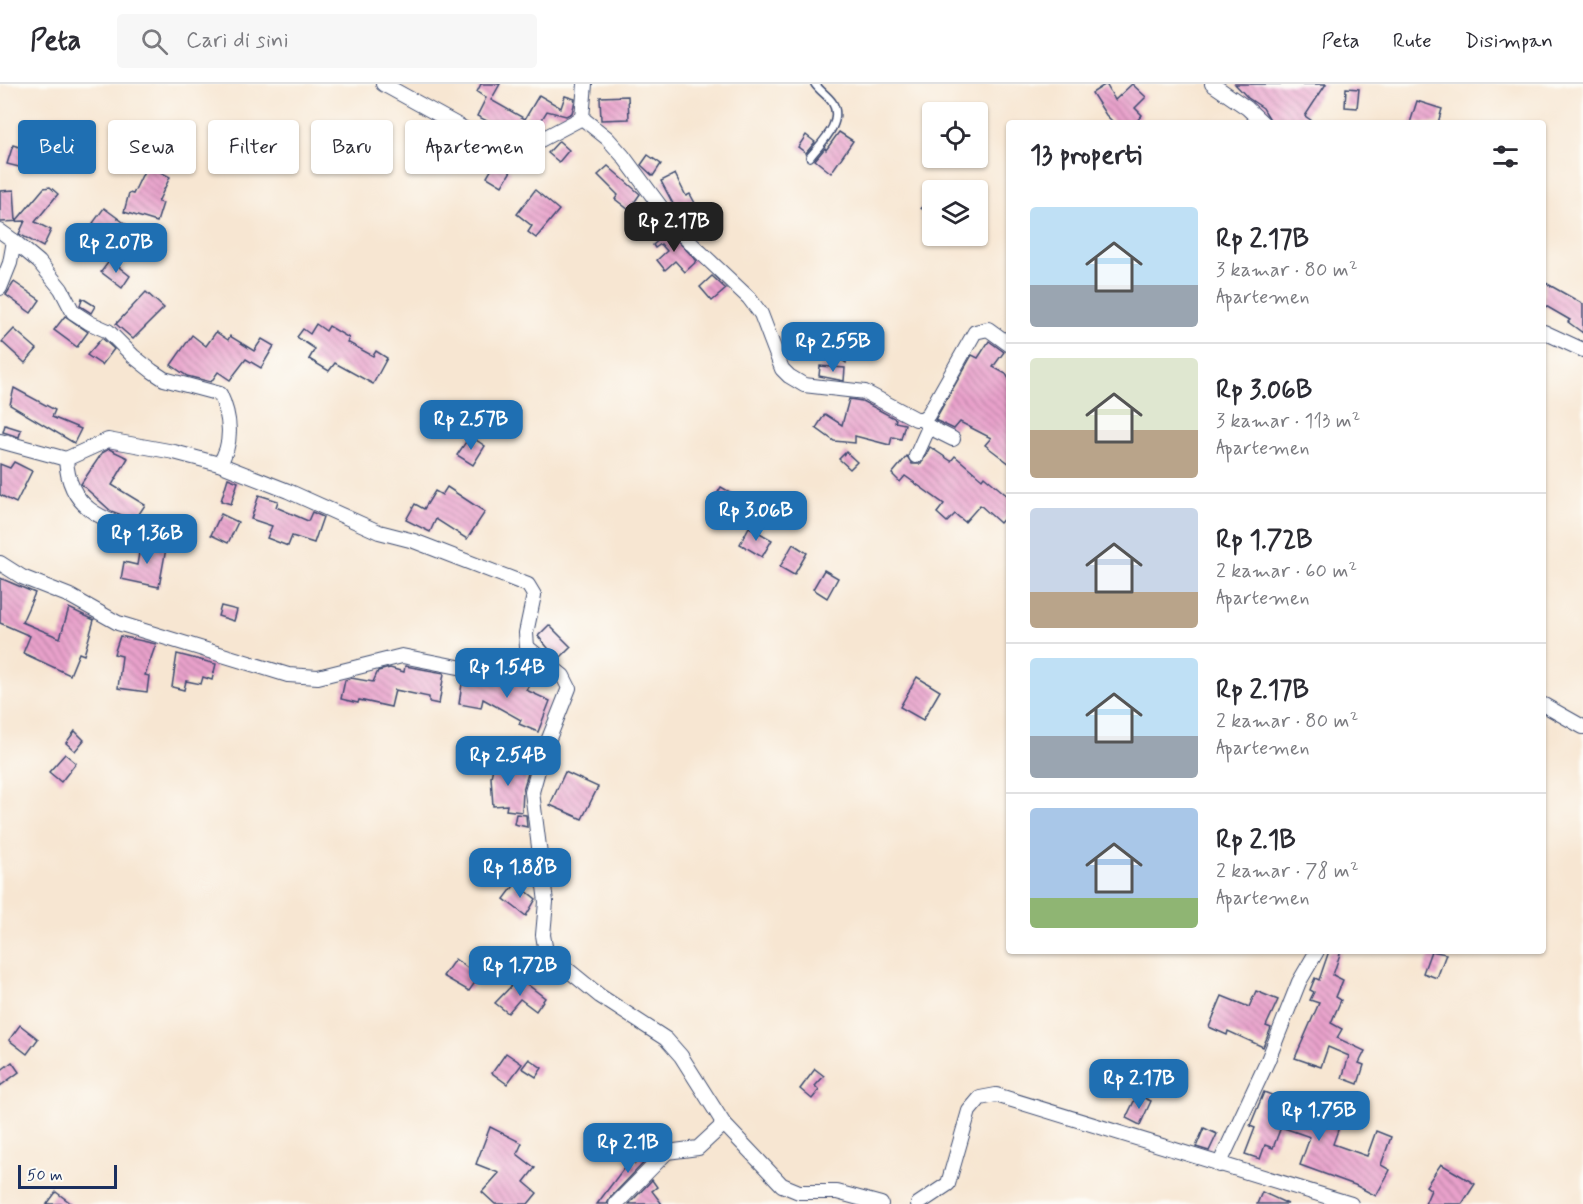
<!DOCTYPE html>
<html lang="id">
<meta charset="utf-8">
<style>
body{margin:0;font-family:Mynerve,sans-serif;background:#f7f7f7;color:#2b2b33;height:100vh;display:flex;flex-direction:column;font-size:22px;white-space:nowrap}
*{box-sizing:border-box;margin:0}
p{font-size:20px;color:#7c7c81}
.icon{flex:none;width:33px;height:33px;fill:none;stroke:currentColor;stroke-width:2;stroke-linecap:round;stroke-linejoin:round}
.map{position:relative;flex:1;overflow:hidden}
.panel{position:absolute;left:1006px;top:36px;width:540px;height:834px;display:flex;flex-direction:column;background:#fff;border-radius:6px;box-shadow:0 2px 4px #0004}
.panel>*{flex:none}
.top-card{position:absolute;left:18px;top:36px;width:570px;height:54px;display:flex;gap:12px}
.fabs{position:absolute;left:922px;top:18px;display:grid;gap:12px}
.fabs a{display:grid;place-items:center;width:66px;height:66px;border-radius:6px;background:#fff;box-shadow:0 2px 4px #0004;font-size:30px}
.scale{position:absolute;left:18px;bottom:15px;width:99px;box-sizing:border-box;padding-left:6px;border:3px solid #1b2f5e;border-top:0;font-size:16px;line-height:21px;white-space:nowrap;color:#1b2f5e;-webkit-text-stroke:4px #fdfcf7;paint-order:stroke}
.price{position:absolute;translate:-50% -51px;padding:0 14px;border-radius:12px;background:#1f6fb2;color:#fff;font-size:20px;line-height:39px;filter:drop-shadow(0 2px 3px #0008)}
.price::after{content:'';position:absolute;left:50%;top:36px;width:18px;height:14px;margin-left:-9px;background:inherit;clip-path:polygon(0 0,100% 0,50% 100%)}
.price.selected{background:#222;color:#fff}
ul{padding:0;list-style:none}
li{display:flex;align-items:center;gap:18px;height:150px;padding:0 24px}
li+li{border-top:2px solid #e1e1e2}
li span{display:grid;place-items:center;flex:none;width:168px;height:120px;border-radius:6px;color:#555}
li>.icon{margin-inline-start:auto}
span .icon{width:72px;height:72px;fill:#fffc;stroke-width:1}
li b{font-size:26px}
h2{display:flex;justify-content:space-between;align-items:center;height:72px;padding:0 24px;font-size:26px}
.pill{padding:0 21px;border-radius:6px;background:#fff;box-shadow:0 2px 4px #0004;font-size:21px;line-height:54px}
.pill.selected{background:#1f6fb2;color:#fff}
header{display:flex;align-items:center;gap:36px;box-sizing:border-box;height:84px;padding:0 30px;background:#fff;border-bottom:2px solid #e1e1e2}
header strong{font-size:28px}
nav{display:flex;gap:33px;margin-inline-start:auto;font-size:21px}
.search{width:420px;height:54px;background:#f7f7f7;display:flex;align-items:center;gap:15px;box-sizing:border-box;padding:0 21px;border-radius:6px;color:#7c7c81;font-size:22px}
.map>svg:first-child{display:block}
</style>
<header>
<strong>Peta</strong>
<div class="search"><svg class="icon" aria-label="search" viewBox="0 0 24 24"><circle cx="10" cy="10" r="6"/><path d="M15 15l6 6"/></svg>Cari di sini</div>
<nav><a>Peta</a><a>Rute</a><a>Disimpan</a></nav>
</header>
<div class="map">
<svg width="1583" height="1120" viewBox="0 0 1583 1120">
<defs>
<pattern id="building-back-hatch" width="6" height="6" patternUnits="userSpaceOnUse" patternTransform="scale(1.5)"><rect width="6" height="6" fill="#e9a1cb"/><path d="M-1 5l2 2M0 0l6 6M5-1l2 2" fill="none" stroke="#bc84a8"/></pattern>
</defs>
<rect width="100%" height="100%" fill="#fdfcf7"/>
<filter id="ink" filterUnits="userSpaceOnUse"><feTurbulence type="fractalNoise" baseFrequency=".0167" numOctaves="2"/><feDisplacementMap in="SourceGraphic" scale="12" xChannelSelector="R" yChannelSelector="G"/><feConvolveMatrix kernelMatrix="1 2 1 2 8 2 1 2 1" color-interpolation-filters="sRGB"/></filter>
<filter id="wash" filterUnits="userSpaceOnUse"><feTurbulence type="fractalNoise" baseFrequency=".008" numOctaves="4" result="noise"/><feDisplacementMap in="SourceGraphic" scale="24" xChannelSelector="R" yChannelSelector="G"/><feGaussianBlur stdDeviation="1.35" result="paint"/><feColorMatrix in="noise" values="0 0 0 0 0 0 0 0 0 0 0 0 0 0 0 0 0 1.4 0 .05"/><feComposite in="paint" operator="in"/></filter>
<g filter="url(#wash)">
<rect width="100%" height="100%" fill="#f7e6d2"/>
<g id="blocks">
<!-- building -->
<g fill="url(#building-back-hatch)">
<path d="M481,0h19l-9,16 34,19 14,-24 22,13 4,-12 10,3 -1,6 -2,8 -6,3 -19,-5 -14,23 -17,8 -27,-15 2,-4 -14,-7 9,-18 -9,-6z"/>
<path d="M1106,0l9,16 17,-16 14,13 -11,11 7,7 -7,8h-21l-8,-8 -14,-22z"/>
<path d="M1235,0h91l-21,32 10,7h-43l-9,-15 -15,-10z"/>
<path d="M1346,4l13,1 -2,19 -12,-1z"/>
<path d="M628,12l1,23 -28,1 -1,-23z"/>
<path d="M1417,17l25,8 -4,14h-28z"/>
<path d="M839,48l14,9 -22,32 -16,-13 10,-12 1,2z"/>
<path d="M806,51l9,7 -9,11 -8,-6z"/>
<path d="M462,54l26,14 -6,11 -27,-11z"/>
<path d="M559,57l10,9 -10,12 -11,-9z"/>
<path d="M13,61l24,8 -6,17 -24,-6z"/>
<path d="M648,71l13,9 -8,12 -12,-11z"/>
<path d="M496,78l15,9 -9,15 -15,-9z"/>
<path d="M147,81l23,12 -12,25 5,1 -6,19 -33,-10 5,-19 4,1z"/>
<path d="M608,82l32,28 -11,16 -14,-11 3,-4 -20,-20z"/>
<path d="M675,90l11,22 4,-2 6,11 -3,1 8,18 -11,6 -10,-13 -19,-36z"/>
<path d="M50,103l8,7 -23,28 16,8 -8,17 -24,-13 6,-13 -25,1v-31l14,-1 2,31 28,-33z"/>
<path d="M535,106l24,20 -23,28 -8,-6 4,-6 -15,-12z"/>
<path d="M933,107v26l-12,-9z"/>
<path d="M104,124l42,31 -4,6 6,4 -7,10 -48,-36z"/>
<path d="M668,147l29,30 -12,11 -10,-11 -10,9 -8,-10 10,-9 -6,-7 -6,4 -2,-3z"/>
<path d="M110,176l20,16 -8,12 -21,-16z"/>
<path d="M712,192l14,13 -14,12 -12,-14z"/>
<path d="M14,198l26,18 -9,13 -25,-18z"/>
<path d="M1544,198l39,22v29l-15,-11 2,-2 -26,-15z"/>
<path d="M146,208l18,16 -31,31 -17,-15z"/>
<path d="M82,214l13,8 -4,7 -11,-7z"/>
<path d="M65,232l23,16 -11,15 -23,-17z"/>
<path d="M316,240l10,7 3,-5 20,12 -2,4 26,14 3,-5 11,7 -14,26 -38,-21 -6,8 -20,-12 6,-10 -18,-12 6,-8 7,5z"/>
<path d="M14,245l23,20 -12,14 -23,-21z"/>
<path d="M216,248l12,8 2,-4 24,15 8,-12 12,7 -13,22 -15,-9 -16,21 -12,-8 -7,10 -24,-6 -16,-11 21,-30 14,11z"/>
<path d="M102,254l12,11 -12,16 -15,-10z"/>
<path d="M836,256l11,11 -1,12 -18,-12z"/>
<path d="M989,257l15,11 -11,15 13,7 4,7v83l-25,-19 6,-7 -31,-16 -6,7 -19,-9 37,-65 6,3z"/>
<path d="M820,282l25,2 -1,13 -25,-5z"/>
<path d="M14,304l41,22 -3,7 29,12 -7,14 -64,-38z"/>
<path d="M849,315l13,2 34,18 -1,3 10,2 -4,15 -9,-2 -2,8 -35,-9v7l-21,-2 -18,-13 9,-14 17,11z"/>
<path d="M5,341l16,5 -2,7 -16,-5z"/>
<path d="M470,352l15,10 -12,19 -16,-10z"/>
<path d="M930,363l21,14 4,-5 27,23 2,-3 26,22v14l-10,11 -20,-18 -15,17 -10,-8 -8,8 -10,-9 7,-9 -39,-28 -5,6 -8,-8 15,-18 5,8h9z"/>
<path d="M109,365l19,9 -16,27 33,20 -10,15 -24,-9 -30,-27 21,-31z"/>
<path d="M846,368l11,10 -7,7 -11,-10z"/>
<path d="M14,378l18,9 -16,32 -16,-8v-31l10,4z"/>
<path d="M228,394l10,4 -7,22 -10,-3z"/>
<path d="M447,403l38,25 -18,27 -31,-20 -6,13 -24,-12 9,-16 9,5 11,-18 7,4z"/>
<path d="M721,403l16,9 -11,20 -16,-10z"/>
<path d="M259,411l19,6 -2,6 32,14 4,-9 11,5 -9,26 -22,-7 -4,10 -21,-8 5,-12 -21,-7z"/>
<path d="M221,430l17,8 -10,21 -17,-8z"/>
<path d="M749,443l23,13 -10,17 -22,-13z"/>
<path d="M141,457l13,4 13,-2 -8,44 -38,-8 3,-17 13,3z"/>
<path d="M793,460l14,9 -13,22 -14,-8z"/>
<path d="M824,486l14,8 -11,20 -14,-9z"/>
<path d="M0,494l35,15 -13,29 38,16 9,-30 25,12 -10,35 -5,-2 -9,22 -47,-22 7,-17 -30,-13z"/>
<path d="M221,522l16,4 -3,11 -16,-5z"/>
<path d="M549,541l22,22 -13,13 -20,-24z"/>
<path d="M120,552l36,8 -11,31 4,1 -2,16 -29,-4 4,-32 -8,-2z"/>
<path d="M177,570l39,10 -4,16 -9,-3 -2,7 -15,-3 -2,9 -12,-3z"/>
<path d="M405,582l39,7 -5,31 -10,-2v-5l-34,-7 -4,17 -32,-7 -1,3 -17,-4 4,-19 6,-2 22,4 5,-11 12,-3 14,4z"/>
<path d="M518,591l13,7 -5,8 24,11 -12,31 -19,-8 2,-4 -38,-21 -2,9 -22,-4 4,-27 30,6 13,-1z"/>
<path d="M917,593l23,14 -17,29 -23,-13z"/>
<path d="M75,647l9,9 -9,11 -9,-8z"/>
<path d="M65,670l11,9 -15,19 -12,-10z"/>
<path d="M494,679l35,7 -6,20 -1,22 -16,-2 1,-5 -14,1 -2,-29z"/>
<path d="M565,688l33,15 -16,32 -32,-14z"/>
<path d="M516,730l10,1 1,12 -13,-3z"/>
<path d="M516,799l20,16 -10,17 -22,-17z"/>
<path d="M1329,867h12l-8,24 10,5 -7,17 5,3 -10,23 11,6 -5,9 28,13 -6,12 5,2 -6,19 -16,-6 7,-22 -21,-9 -7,20 -26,-9 24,-55 -9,-3 4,-8 -4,-2 5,-12 4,2z"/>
<path d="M1431,867l15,3 -9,24 -14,-5z"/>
<path d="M455,875l18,13 -3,5 6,4 -7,10 -26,-15z"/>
<path d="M519,894l26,20 -9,13 -16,-12 -12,14 -13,-10z"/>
<path d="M1256,907l22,9 -12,26 5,2 -8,19 -35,-16 -1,4 -18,-8 13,-31 27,11z"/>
<path d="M20,941l18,14 -11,15 -18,-14z"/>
<path d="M506,969l16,11 -15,20 -15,-11z"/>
<path d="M529,975l13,9 -6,9 -14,-9z"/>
<path d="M12,978l7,10 -19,14v-15z"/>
<path d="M815,985l9,7 -9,10 4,4 -7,9 -12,-10z"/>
<path d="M1264,1008l35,14 2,-7 14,5 -2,4 29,11 -9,25 34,12 9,-25 15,6 -10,28 9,5 -14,26 -21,-11 -55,-20 10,-28 -29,-10 -8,21 -8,-3 -5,14 -15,-5 10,-26 -5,-2z"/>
<path d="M1137,1011l14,6 -11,24 -14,-7z"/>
<path d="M490,1043l32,16 -5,11 18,14 -11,14 13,11 -9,11h-33l-13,-12 17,-19 -23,-9z"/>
<path d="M1204,1044l13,6 -8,17 -13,-4z"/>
<path d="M652,1058l7,5 -49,51 -3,6h-10l33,-44 5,4z"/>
<path d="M1441,1080l34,20 -13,20h-37l6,-14 -5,-4z"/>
<path d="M652,1096l5,7 -5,4 10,13h-33z"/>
<path d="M56,1108l16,12h-25z"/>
<path d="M1262,1108l26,12h-31z"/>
</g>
</g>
</g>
<g filter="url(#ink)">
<use href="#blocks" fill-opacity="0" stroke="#3c4a6f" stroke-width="1.5"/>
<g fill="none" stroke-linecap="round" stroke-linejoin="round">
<defs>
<path id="lane" d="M810,73c11,-14 35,-35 22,-55 -5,-7 -12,-11 -17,-18"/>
<g id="street">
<path d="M383,0l129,71 70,-37"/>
<path d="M585,0l-3,34 25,20 16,18 57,77 69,65 12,16 21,55 7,7 15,9 61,7 51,27h6l6,-4 47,-83 13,-3 22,16"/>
<path d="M1212,0l35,24 16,15"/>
<path d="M0,147l14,10"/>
<path d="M0,204l10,-25 4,-22 25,21 22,27 12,23 17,11 18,8 25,25 19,15 12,8 56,15c10,21 14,50 -1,70"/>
<path d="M1544,248l39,18"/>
<path d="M922,335l7,8 24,12"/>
<path d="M0,357l66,18 42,-19 66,12 45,12 69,27 91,41 35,9 114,44 6,10 -8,38 1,14 36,29 6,12 -27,68 -10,36 14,110 -3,33 3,17 54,44 66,43 15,17 43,68 58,61 17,7h38l44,12"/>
<path d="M916,372l13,-29"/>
<path d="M66,375c3,56 44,62 90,77"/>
<path d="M0,479l22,14 48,19 48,27 170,52 30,2 84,-21 92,18 17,-5 19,-17"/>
<path d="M1544,621l39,22"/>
<path d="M1219,1081l49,-105 31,-78 18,-31"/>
<path d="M616,1120l51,-52 31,-4 26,-24"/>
<path d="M918,1120l30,-20 21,-73 11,-13 16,-3 355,109"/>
</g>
</defs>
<!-- lane casing -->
<use href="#lane" stroke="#3c4a6f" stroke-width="10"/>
<!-- street casing -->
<use href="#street" stroke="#3c4a6f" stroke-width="16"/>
<!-- lane -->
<use href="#lane" stroke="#fff" stroke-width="7"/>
<!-- street -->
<use href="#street" stroke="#fff" stroke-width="14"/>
</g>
</g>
</svg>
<div class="fabs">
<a><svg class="icon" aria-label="locate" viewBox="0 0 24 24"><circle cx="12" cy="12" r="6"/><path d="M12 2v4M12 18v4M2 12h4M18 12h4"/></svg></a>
<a><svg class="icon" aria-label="layers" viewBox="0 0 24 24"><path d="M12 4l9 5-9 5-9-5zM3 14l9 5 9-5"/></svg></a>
</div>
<div class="scale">50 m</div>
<b class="price selected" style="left:674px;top:169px">Rp 2.17B</b>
<b class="price" style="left:116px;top:190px">Rp 2.07B</b>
<b class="price" style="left:833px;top:289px">Rp 2.55B</b>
<b class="price" style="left:471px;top:367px">Rp 2.57B</b>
<b class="price" style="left:756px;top:458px">Rp 3.06B</b>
<b class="price" style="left:147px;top:481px">Rp 1.36B</b>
<b class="price" style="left:507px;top:615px">Rp 1.54B</b>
<b class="price" style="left:508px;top:703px">Rp 2.54B</b>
<b class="price" style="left:520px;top:815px">Rp 1.88B</b>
<b class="price" style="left:520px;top:913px">Rp 1.72B</b>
<b class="price" style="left:1139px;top:1026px">Rp 2.17B</b>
<b class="price" style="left:1319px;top:1058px">Rp 1.75B</b>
<b class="price" style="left:628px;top:1090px">Rp 2.1B</b>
<div class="top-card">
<a class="pill selected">Beli</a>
<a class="pill">Sewa</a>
<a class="pill">Filter</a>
<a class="pill">Baru</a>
<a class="pill">Apartemen</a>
</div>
<section class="panel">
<h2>13 properti<svg class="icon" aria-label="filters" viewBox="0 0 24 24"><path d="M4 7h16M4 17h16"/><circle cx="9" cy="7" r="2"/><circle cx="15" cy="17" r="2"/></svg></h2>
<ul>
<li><span style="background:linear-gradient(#bfe0f5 65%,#9aa5b1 0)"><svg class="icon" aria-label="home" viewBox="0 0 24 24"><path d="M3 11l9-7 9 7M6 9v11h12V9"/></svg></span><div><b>Rp 2.17B</b><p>3 kamar · 80 m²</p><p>Apartemen</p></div></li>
<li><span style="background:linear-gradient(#dfe7d0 60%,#b9a48a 0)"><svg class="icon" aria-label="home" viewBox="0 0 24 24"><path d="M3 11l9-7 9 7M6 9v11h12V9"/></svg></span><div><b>Rp 3.06B</b><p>3 kamar · 113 m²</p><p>Apartemen</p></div></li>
<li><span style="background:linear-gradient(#c9d6e8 70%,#b9a48a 0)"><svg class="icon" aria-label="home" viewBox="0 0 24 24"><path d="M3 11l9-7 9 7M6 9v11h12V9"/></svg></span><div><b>Rp 1.72B</b><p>2 kamar · 60 m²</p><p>Apartemen</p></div></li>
<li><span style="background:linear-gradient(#bfe0f5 65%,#9aa5b1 0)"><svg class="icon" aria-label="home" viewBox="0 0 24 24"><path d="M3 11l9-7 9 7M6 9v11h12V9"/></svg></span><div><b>Rp 2.17B</b><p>2 kamar · 80 m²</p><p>Apartemen</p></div></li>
<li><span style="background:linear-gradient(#a9c7e8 75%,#8fb573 0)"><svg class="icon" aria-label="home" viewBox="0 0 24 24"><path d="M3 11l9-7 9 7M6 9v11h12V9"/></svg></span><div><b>Rp 2.1B</b><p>2 kamar · 78 m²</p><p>Apartemen</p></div></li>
</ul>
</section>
</div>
